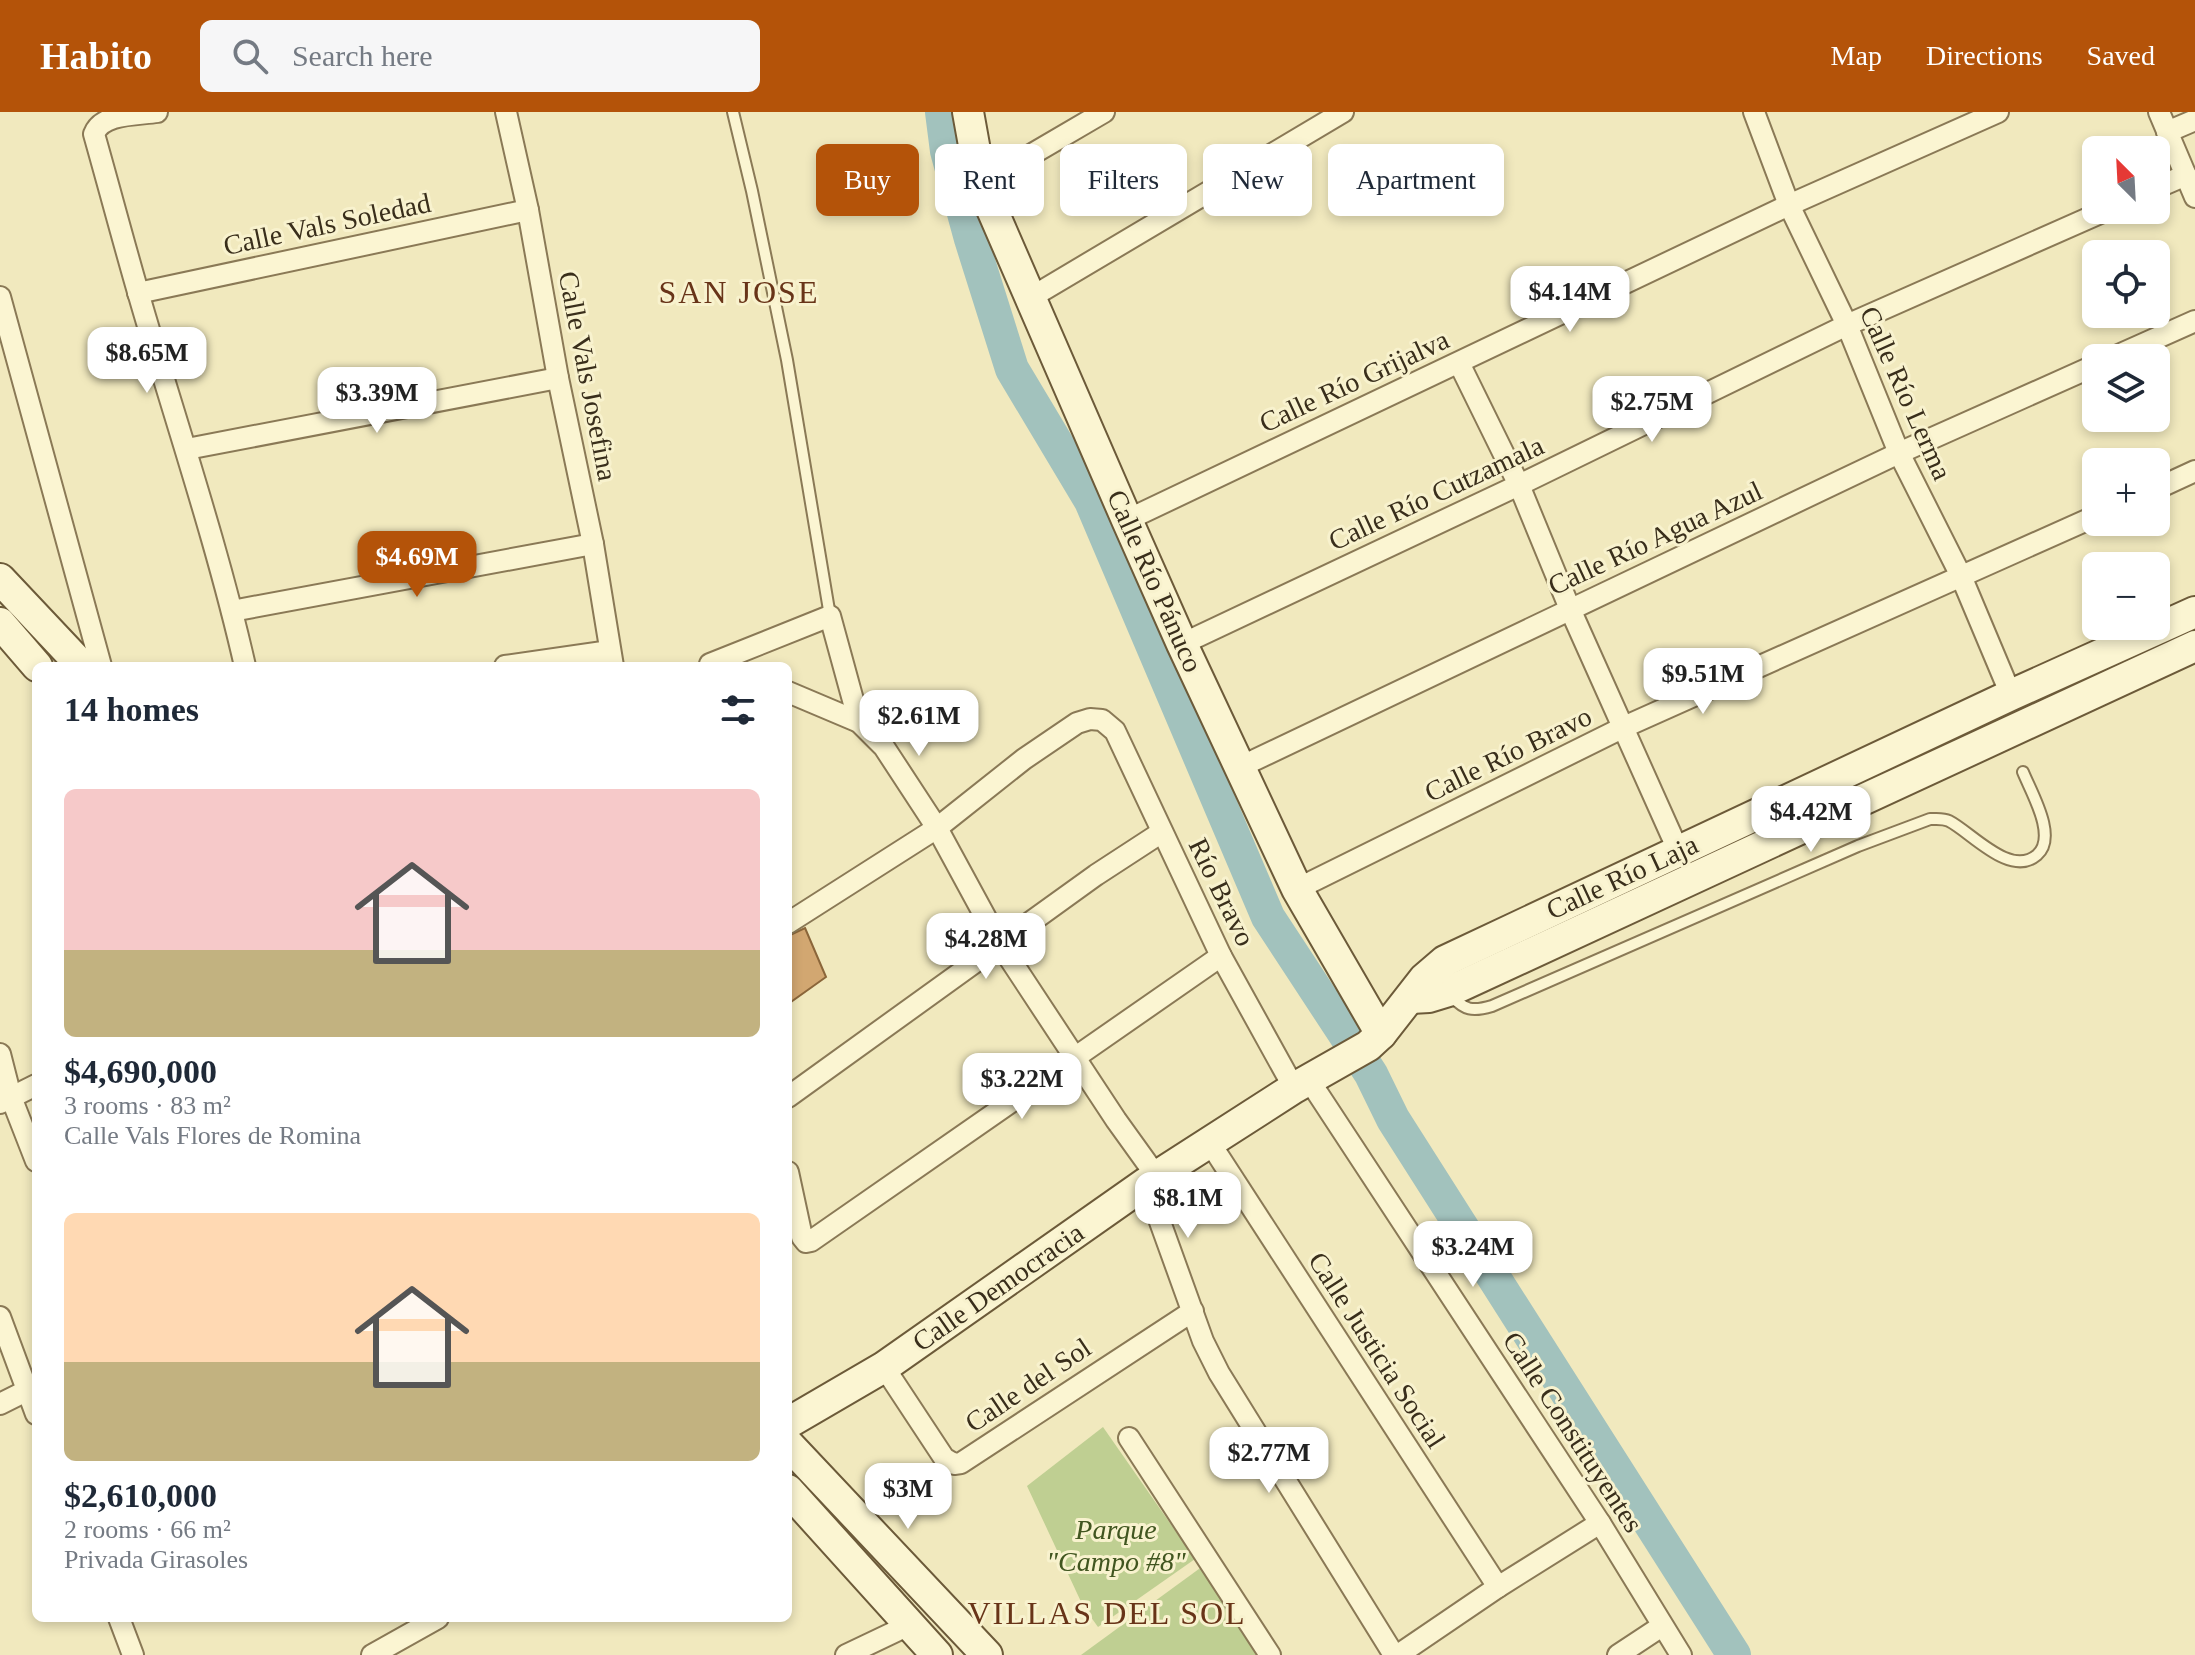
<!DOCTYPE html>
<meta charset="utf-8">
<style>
body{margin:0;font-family:Georgia,serif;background:#f6f6f7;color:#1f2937;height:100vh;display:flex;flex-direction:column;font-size:30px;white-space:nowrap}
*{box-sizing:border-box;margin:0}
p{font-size:26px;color:#747a83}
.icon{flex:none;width:44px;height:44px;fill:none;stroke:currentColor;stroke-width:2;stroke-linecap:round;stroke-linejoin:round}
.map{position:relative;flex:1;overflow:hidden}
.details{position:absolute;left:32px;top:550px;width:760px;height:960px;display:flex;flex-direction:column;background:#fff;border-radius:12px;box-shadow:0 4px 12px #0003}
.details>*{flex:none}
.hud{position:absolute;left:816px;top:32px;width:760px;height:72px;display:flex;gap:16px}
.needle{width:52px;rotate:336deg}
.tools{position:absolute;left:2082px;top:24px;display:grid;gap:16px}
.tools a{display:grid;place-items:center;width:88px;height:88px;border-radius:12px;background:#fff;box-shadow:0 4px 12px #0003;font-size:40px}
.price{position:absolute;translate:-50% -68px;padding:0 18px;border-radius:16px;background:#fff;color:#222;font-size:26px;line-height:52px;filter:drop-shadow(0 2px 4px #0008)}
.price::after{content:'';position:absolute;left:50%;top:48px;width:24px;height:18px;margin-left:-12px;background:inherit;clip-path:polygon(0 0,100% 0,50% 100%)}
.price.active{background:#b45309;color:#fff}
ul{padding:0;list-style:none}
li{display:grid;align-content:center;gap:16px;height:424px;padding:0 32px}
li span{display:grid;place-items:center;height:248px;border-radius:12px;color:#555}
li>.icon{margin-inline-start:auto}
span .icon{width:144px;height:144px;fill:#fffc;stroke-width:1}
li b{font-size:34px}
h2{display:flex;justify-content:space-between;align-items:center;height:96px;padding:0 32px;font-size:34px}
.chip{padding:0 28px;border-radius:12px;background:#fff;box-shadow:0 4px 12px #0003;font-size:28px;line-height:72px}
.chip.active{background:#b45309;color:#fff}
header{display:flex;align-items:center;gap:48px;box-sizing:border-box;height:112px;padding:0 40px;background:#b45309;color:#fff}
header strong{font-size:38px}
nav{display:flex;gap:44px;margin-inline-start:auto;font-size:28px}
.search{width:560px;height:72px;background:#f6f6f7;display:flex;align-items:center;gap:20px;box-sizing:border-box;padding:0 28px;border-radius:12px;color:#747a83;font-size:30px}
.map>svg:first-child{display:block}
</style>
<header>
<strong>Habito</strong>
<div class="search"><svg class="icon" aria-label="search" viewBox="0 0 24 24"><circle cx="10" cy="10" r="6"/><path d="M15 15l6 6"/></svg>Search here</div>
<nav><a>Map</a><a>Directions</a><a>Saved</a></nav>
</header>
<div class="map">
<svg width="2195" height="1543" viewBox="0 0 2195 1543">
<rect width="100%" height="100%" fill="#f1e9be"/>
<!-- green -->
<g fill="#bfcf92">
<path d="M1103,1315l92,132 -97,68 -15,-21 -56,-120z"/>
<path d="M1203,1454l58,89h-180z"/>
</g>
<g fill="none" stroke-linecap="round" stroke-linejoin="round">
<!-- river -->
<path stroke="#a2c2bd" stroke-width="34" d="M942,0l5,39 24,88 41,130 79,132 177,416 103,157 22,45 341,536"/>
</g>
<!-- building -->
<path fill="#d2a771" stroke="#8b663a" stroke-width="2" d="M805,816l21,49 -38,27v-68z"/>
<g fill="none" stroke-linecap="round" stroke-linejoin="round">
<defs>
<g id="lane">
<path d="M733,0l19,79 35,169 43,256"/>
<path d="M1451,884c14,14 21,16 41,10l366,-160 72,-27c7,0 13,-1 19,2 22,11 61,57 88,34 21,-18 -6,-63 -14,-83"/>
</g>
<g id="street">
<path d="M157,0c-20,3 -55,1 -63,22 15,53 29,106 44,158 36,125 78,247 107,374"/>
<path d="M506,0l22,98 30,168 35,166 20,122"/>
<path d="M1754,0l35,93 58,120 52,128 62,123 50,119"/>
<path d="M2159,0l36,85"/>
<path d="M2167,20l28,-12"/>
<path d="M981,72l123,-72"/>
<path d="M2156,76l30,-13"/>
<path d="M138,181l390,-83"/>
<path d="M0,185l101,369"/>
<path d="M1030,186l313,-186"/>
<path d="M2112,246l83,-37"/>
<path d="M1459,251l60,122 51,124 108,241"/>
<path d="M187,337l371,-71"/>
<path d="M2156,377l39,-18"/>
<path d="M1127,408l662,-315 209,-93"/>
<path d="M232,499l361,-67"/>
<path d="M1182,532l337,-159 328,-160 260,-115"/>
<path d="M710,552l120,-48 29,106"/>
<path d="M505,554l105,-15"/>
<path d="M788,580l71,30 25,25 53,81 63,116 116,176 41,57"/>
<path d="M1240,655l659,-314 197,-88"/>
<path d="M1297,777l327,-162 472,-211"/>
<path d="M788,811l149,-95 87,-69 53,-36 13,-4 12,1 13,11 106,225 73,132"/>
<path d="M0,942l11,43 25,64"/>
<path d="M1309,968l291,443 81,132"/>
<path d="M788,985l308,-222 66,-43"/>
<path d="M0,991l36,-18"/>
<path d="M1210,1031l288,444"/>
<path d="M788,1060l14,65 4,5 5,-1 410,-285"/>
<path d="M1146,1071l57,158 16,32 175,282"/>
<path d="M0,1205l36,97"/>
<path d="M884,1255l60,91 10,6 7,-1 232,-152"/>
<path d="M0,1292l36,-18"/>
<path d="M1129,1326l141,217"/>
<path d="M119,1506l14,37"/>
<path d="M372,1543l66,-37"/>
<path d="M846,1543l63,-30"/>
<path d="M1398,1543l100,-68 102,-64"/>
<path d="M1618,1543l44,-29"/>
</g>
<g id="secondary">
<path d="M968,0l13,72 146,336 55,124 115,245 84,145"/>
<path d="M0,467l82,87"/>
<path d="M0,511l37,43"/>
<path d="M1411,886l18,-1 23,-7 743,-344"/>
<path d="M788,1311l96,-56 262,-184 148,-95 74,-42 13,-12 43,-55 21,-18 566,-266 184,-83"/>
<path d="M788,1332l199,211"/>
<path d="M788,1378l149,165"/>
</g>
</defs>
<!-- lane casing -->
<use href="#lane" stroke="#8a7956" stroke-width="14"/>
<!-- street casing -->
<use href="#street" stroke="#8a7956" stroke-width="24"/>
<!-- secondary casing -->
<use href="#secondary" stroke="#6c5a39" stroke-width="34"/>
<!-- lane -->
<use href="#lane" stroke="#fbf5d2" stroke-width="10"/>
<!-- street -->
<use href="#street" stroke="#fbf5d2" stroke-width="20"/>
<!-- secondary -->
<use href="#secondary" stroke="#fbf5d2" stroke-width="30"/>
</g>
<g text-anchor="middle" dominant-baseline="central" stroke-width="6" stroke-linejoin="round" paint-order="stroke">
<!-- street labels -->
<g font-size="28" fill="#392e1b" stroke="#f8f2ce">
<text transform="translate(327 112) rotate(-12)">Calle Vals Soledad</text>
<text transform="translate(588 264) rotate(79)">Calle Vals Josefina</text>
<text transform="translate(1354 269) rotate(-25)">Calle Río Grijalva</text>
<text transform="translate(1906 281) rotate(66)">Calle Río Lerma</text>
<text transform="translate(1436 381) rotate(-25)">Calle Río Cutzamala</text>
<text transform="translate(1655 426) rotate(-25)">Calle Río Agua Azul</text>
<text transform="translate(1155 469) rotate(66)">Calle Río Pánuco</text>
<text transform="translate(1508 642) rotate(-26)">Calle Río Bravo</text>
<text transform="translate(1622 765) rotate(-25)">Calle Río Laja</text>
<text transform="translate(1222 780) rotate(64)">Río Bravo</text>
<text transform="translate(998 1175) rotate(-35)">Calle Democracia</text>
<text transform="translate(1377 1238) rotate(57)">Calle Justicia Social</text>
<text transform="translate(1028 1273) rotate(-34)">Calle del Sol</text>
<text transform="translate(1573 1320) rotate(57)">Calle Constituyentes</text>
</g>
<!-- park labels -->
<g font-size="28" font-style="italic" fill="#415620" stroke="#f8f2ce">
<text x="1116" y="1417">Parque<tspan x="1116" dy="32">"Campo #8"</tspan></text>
</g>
<!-- quarter labels -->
<g font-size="32" letter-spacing="2" fill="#683418" stroke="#f8f2ce">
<text x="739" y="180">SAN JOSE</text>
<text x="1107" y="1501">VILLAS DEL SOL</text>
</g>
</g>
</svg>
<div class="tools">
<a><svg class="needle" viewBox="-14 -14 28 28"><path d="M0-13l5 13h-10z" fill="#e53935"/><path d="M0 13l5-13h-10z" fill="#747a83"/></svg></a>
<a><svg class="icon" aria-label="locate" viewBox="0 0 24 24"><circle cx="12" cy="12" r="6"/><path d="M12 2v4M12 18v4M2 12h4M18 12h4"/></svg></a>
<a><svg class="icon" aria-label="layers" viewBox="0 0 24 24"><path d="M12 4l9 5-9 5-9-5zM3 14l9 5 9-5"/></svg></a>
<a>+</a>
<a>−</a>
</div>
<b class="price" style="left:1570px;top:222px">$4.14M</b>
<b class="price" style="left:147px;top:283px">$8.65M</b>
<b class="price" style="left:377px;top:323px">$3.39M</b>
<b class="price" style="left:1652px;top:332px">$2.75M</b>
<b class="price active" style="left:417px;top:487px">$4.69M</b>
<b class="price" style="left:1703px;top:604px">$9.51M</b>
<b class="price" style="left:919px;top:646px">$2.61M</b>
<b class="price" style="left:1811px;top:742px">$4.42M</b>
<b class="price" style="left:986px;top:869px">$4.28M</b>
<b class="price" style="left:1022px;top:1009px">$3.22M</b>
<b class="price" style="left:1188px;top:1128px">$8.1M</b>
<b class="price" style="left:1473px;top:1177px">$3.24M</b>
<b class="price" style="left:1269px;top:1383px">$2.77M</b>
<b class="price" style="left:908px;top:1419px">$3M</b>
<div class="hud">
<a class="chip active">Buy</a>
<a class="chip">Rent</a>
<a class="chip">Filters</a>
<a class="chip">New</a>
<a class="chip">Apartment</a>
</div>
<section class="details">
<h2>14 homes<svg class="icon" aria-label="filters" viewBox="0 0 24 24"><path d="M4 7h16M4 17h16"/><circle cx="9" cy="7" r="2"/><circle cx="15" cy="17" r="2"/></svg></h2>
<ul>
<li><span style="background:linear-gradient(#f6c9c9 65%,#c2b280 0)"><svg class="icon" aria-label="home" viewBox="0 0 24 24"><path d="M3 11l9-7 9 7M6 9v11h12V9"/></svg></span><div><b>$4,690,000</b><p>3 rooms · 83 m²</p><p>Calle Vals Flores de Romina</p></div></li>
<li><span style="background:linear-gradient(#ffd9b3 60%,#c2b280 0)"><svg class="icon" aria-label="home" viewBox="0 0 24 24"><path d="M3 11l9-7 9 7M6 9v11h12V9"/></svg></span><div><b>$2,610,000</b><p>2 rooms · 66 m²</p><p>Privada Girasoles</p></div></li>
</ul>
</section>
</div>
